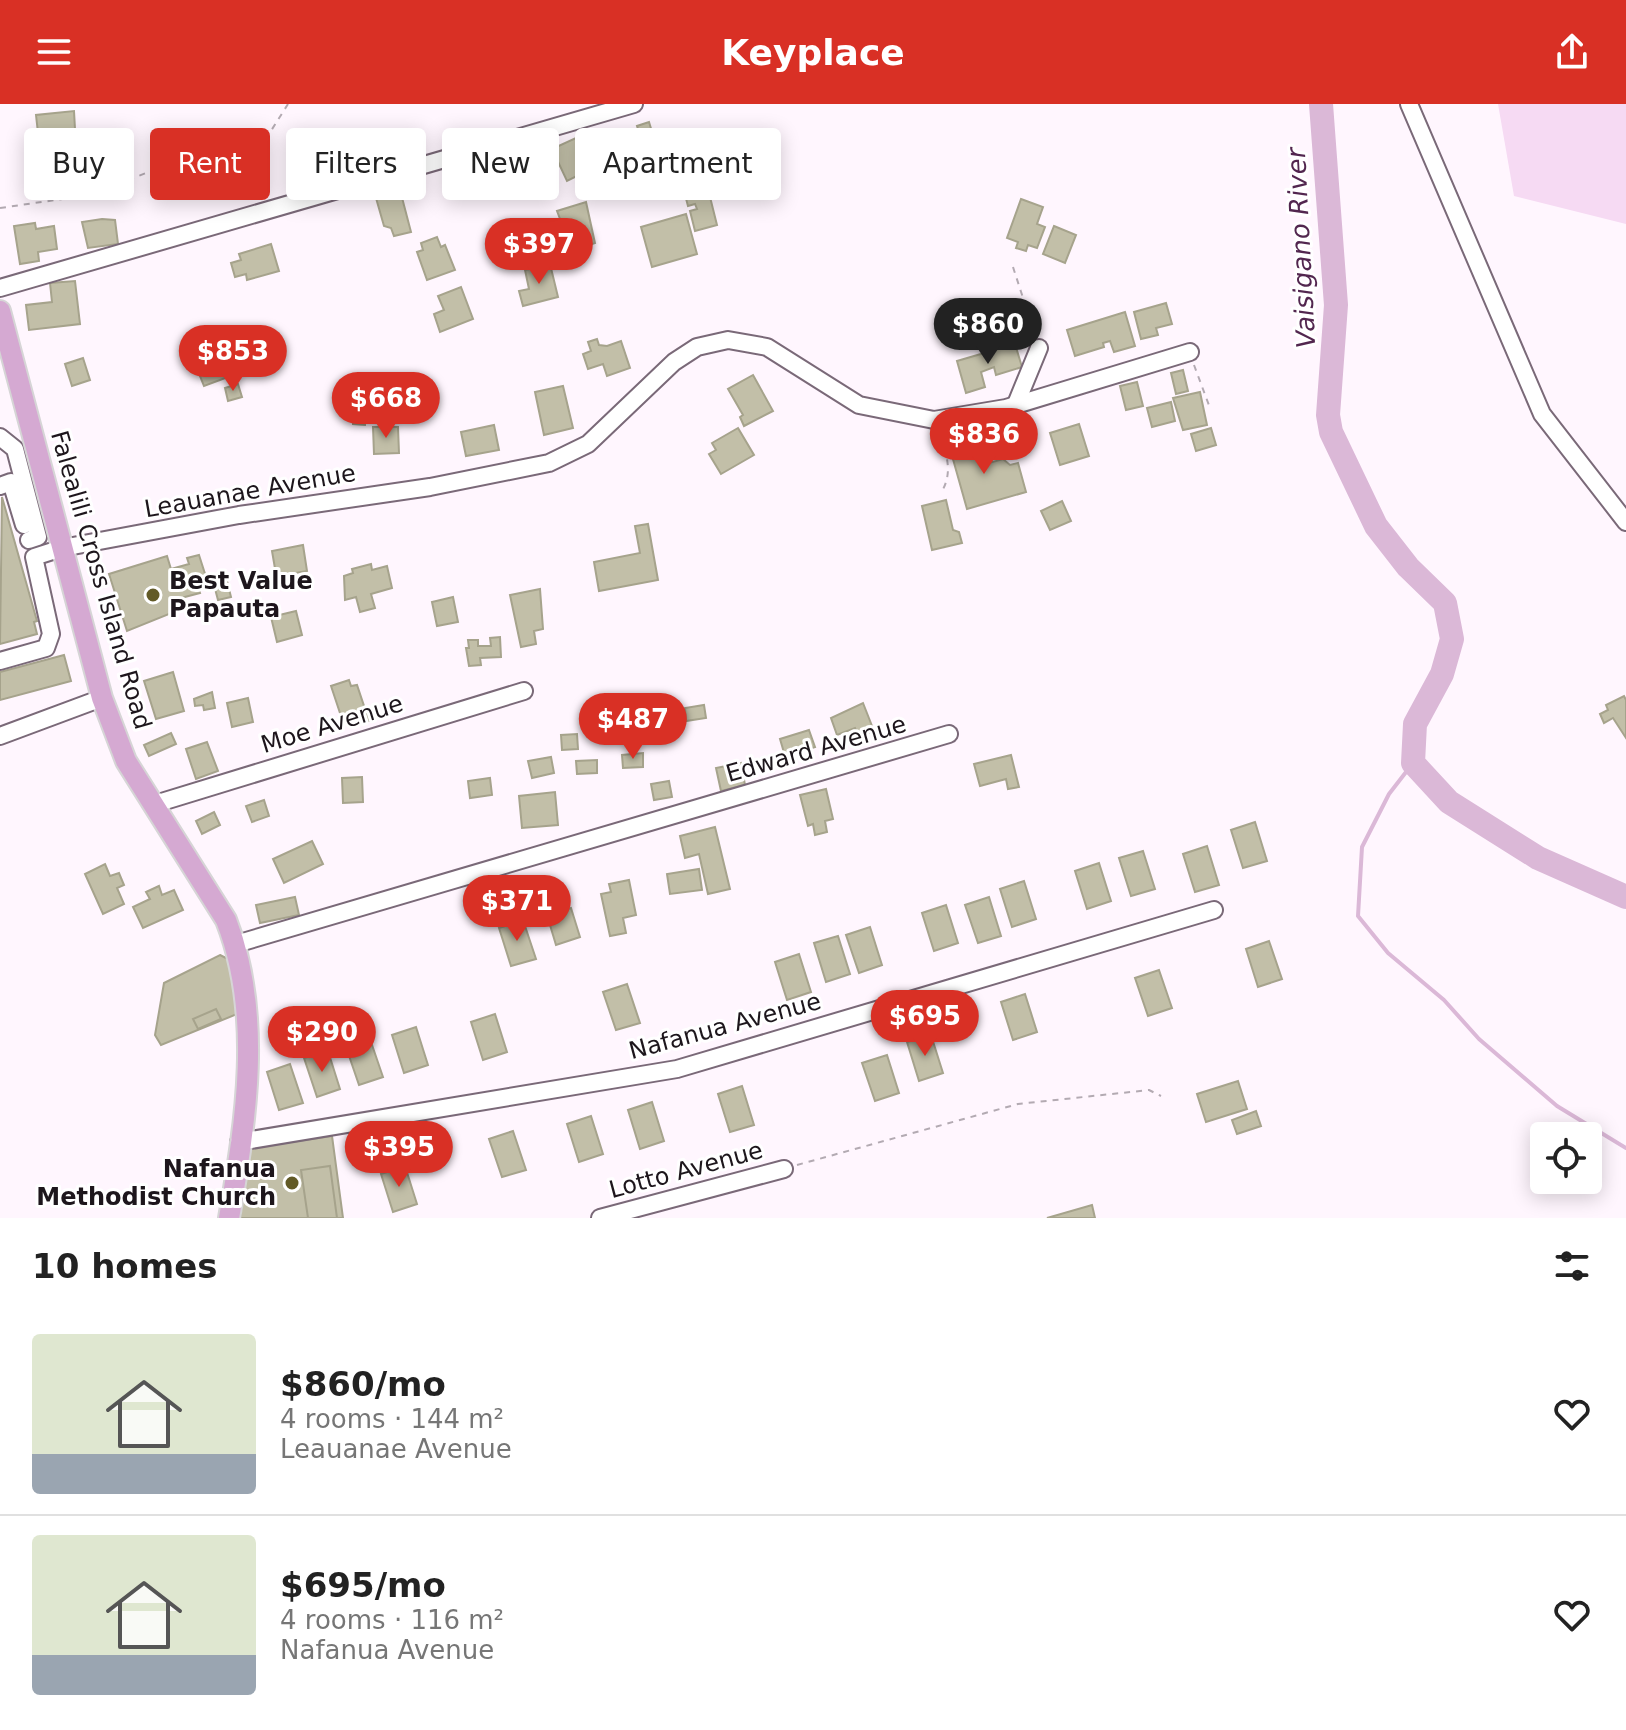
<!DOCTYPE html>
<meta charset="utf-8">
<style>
body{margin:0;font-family:"DejaVu Sans",sans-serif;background:#f2f2f2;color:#222;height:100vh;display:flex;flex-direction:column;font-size:30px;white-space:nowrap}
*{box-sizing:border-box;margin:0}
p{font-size:26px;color:#767676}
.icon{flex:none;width:44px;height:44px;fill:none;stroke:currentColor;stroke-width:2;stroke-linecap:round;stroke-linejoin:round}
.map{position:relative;height:1114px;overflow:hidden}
.drawer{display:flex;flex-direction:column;background:#fff;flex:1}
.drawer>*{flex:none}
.hud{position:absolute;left:24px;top:24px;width:800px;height:72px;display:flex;gap:16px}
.buttons{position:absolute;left:1530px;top:1018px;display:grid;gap:16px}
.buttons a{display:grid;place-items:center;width:72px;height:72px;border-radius:8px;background:#fff;box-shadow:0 4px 20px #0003;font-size:40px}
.price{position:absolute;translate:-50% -68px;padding:0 18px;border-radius:28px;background:#d93025;color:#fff;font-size:26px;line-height:52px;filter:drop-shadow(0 2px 4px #0008)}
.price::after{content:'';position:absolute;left:50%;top:48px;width:24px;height:18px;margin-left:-12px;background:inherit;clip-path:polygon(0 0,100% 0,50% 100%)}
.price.current{background:#222;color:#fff}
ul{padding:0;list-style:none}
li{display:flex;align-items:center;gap:24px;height:200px;padding:0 32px}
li+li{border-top:2px solid #e0e0e0}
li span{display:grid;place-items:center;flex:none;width:224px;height:160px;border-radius:8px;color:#555}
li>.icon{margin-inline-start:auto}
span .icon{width:96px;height:96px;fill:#fffc;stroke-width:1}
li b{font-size:34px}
h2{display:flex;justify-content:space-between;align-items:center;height:96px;padding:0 32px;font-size:34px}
.tag{padding:0 28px;border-radius:8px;background:#fff;box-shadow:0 4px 20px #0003;font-size:28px;line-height:72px}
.tag.current{background:#d93025;color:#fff}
header{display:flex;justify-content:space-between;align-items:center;height:104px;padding:0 32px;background:#d93025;color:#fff;font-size:36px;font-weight:800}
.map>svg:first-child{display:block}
</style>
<header><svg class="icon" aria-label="menu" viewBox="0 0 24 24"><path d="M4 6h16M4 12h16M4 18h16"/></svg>Keyplace<svg class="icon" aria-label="share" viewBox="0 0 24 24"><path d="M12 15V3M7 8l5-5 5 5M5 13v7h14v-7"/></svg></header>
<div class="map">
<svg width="1626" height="1114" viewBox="0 0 1626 1114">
<rect width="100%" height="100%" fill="#fff6fe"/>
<!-- green -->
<path fill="#f6daf3" d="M1498,0h128v120l-112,-28z"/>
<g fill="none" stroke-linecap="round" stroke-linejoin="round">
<!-- stream -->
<path stroke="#dbb8d7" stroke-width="4" d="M1413,659l-24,31 -27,53 -4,69 30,37 56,47 35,39 78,67 69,42"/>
<!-- river -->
<path stroke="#dbb8d7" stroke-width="24" d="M1321,0l15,201 -8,110 3,17 45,94 32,41 37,36 7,36 -10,35 -27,50 -2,39 36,39 89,56 88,39"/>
</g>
<!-- building -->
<g fill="#c2bfa8" stroke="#a6a38c" stroke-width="2">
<path d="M74,7l1,18 -37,4 -2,-18z"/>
<path d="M649,18l4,13 -12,4 -4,-13z"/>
<path d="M578,33l15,31 -26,13 -15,-32z"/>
<path d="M675,39l7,29 -4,1 2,6 -9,2 -2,-6 -11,3 -7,-29z"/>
<path d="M527,45l5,21 -21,5 -6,-20z"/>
<path d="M706,77l11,44 -22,6 -5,-20 7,-2 -2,-5 -7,2 -5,-19z"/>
<path d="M400,86l11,42 -17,4 -3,-8 -7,-2 -8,-28z"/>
<path d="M1021,95l22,8 -6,17 8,3 -8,21 -9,-3 -2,6 -10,-3 2,-6 -11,-4z"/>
<path d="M586,98l9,41 -23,7 -15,-39z"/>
<path d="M686,110l11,40 -45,13 -11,-40z"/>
<path d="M102,115l13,1 3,24 -30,4 -6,-26z"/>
<path d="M35,119l1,6 18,-3 3,23 -19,3 1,9 -19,3 -6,-38z"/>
<path d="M1054,122l22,9 -11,28 -22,-9z"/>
<path d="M437,133l4,10 4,-2 10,25 -28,10 -10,-28 6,-2 -2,-7z"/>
<path d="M271,140l8,27 -32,9 -1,-6 -11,3 -4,-14 10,-3 -2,-6z"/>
<path d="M550,160l8,33 -35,9 -4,-15 10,-2 -4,-19z"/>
<path d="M75,177l5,43 -51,6 -3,-25 26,-3 -2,-19z"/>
<path d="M461,183l12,32 -33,13 -6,-18 10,-4 -6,-14z"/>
<path d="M1166,199l6,21 -16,4 2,7 -17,4 -7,-27z"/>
<path d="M1125,208l10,34 -21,6 -4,-11 -7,2 1,4 -29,9 -8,-26z"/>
<path d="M597,235l2,6 8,1 14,-5 9,27 -23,8 -4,-12 -15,5 -5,-15 8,-3 -3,-9z"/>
<path d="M1015,240l7,23 -26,8 -2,-8 -13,5 4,15 -19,6 -9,-32z"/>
<path d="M221,247l10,25 -27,10 -10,-25z"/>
<path d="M83,254l7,22 -18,6 -7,-22z"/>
<path d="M1183,266l5,21 -12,3 -5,-21z"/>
<path d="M753,271l20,36 -29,15 -4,-9 3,-2 -15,-26z"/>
<path d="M1137,278l6,24 -17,4 -6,-24z"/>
<path d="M238,280l4,13 -14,4 -3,-13z"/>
<path d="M563,282l10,42 -29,7 -9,-43z"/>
<path d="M1200,288l7,33 -24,5 -10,-32z"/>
<path d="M1171,298l4,19 -23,6 -5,-19z"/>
<path d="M353,306l13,1 -1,14 -12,-1z"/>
<path d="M1079,320l10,32 -29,9 -10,-32z"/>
<path d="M494,321l5,25 -33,6 -5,-24z"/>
<path d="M373,323h25l1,26 -25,1z"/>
<path d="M738,324l16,27 -33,19 -12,-20 7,-4 -4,-7z"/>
<path d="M1211,324l5,17 -20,6 -5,-17z"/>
<path d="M974,334l8,27 21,-6 7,6 8,-2 8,29 -59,17 -18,-64z"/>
<path d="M2,393l35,124 -3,1 3,12 -37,10z"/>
<path d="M946,396l7,30 6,2 3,11 -30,7 -10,-44z"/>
<path d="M1062,397l9,20 -21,9 -9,-19z"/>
<path d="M648,420l10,56 -59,11 -5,-29 46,-9 -5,-27z"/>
<path d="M303,441l4,26 -12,2 2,10 -19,3 -6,-35z"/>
<path d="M199,451l7,22 -10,4 4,12 -19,5 3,10 -57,23 -18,-57 58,-18 4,13 18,-5 -2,-6z"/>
<path d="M371,460l1,6 15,-4 5,22 -21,6 4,14 -15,4 -4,-15 -11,3 -1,-24 9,-3 -1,-4z"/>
<path d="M227,477l4,16 -13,3 -4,-15z"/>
<path d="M540,485l3,40 -9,2 2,13 -15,3 -11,-52z"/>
<path d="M453,493l5,25 -21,4 -5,-24z"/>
<path d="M296,507l6,24 -25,7 -6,-25z"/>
<path d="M500,533l1,20 -21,1 1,7 -12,1 -3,-18h3l-1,-8h10v6h13l-1,-8z"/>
<path d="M64,551l7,26 -71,19v-28z"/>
<path d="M173,568l11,39 -28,8 -12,-38z"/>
<path d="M349,576l2,6 6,-1 12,36 -17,6 -3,-10 -7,2 -11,-33z"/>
<path d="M212,588l3,16 -11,2 -1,-5 -8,1 -1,-7z"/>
<path d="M1624,592l2,4v38l-13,-20 -9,5 -4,-9 8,-4 -2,-5z"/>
<path d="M248,594l5,24 -21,5 -5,-24z"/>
<path d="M863,599l11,28 -16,5 -3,-8 -18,7 -6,-17z"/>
<path d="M621,600l1,5 35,-3 2,27 -33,3 -1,-9 -13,1 -2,-23z"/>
<path d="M704,601l2,13 -20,3 -1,-13z"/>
<path d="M809,626l6,17 -30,9 -5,-17z"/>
<path d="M171,629l5,11 -27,12 -5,-11z"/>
<path d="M577,630l1,15 -16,1 -1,-15z"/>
<path d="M207,638l11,29 -22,8 -10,-30z"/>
<path d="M643,649v14l-20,1 -1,-13z"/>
<path d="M1011,651l8,32 -11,2 -2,-10 -26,7 -6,-22z"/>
<path d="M551,653l3,16 -22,5 -4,-17z"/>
<path d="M597,656v13l-20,1 -1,-13z"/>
<path d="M741,659l4,22 -24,6 -5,-23z"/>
<path d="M362,673l1,25 -20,1 -1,-25z"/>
<path d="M490,674l2,17 -22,3 -2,-17z"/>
<path d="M669,677l3,16 -18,3 -3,-16z"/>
<path d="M826,685l7,30 -8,2 2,11 -12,3 -2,-11 -5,2 -8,-31z"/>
<path d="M555,688l3,33 -36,3 -3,-32z"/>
<path d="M264,696l5,16 -17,6 -6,-16z"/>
<path d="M214,708l6,13 -18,9 -6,-13z"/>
<path d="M1255,718l12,39 -24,7 -12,-38z"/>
<path d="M715,723l15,62 -22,5 -9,-40 -14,4 -5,-22z"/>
<path d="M312,737l11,23 -39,19 -11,-24z"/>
<path d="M1207,742l12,39 -24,7 -12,-38z"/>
<path d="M1143,747l12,38 -24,7 -12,-38z"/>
<path d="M1099,759l12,38 -24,8 -12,-38z"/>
<path d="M105,760l5,12 9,-3 5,12 -7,3 7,16 -21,10 -18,-40z"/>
<path d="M699,765l3,21 -32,4 -3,-20z"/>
<path d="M629,776l7,35 -13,3 3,15 -16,3 -9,-42 10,-2 -2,-8z"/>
<path d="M1024,777l12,38 -24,8 -12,-38z"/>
<path d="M159,782l3,9 12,-5 9,20 -40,18 -10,-21 17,-8 -4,-7z"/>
<path d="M295,793l4,18 -39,8 -4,-18z"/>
<path d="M989,793l12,39 -23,7 -13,-38z"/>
<path d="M946,801l12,38 -24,8 -12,-38z"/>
<path d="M571,804l9,29 -24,8 -9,-30z"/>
<path d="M523,816l13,39 -25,7 -12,-38z"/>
<path d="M870,823l12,38 -23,8 -13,-38z"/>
<path d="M838,832l12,38 -24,8 -12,-39z"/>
<path d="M1269,837l13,38 -24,8 -12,-38z"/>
<path d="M799,850l12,38 -24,8 -12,-38z"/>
<path d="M220,851l10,5 12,52 -81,33 -6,-10 9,-52z"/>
<path d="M1159,866l13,38 -24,8 -13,-38z"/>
<path d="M627,880l13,39 -24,7 -13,-38z"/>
<path d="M1025,890l12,38 -24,8 -12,-38z"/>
<path d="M216,905l5,10 -23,10 -5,-10z"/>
<path d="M495,910l12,38 -24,8 -12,-38z"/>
<path d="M416,923l12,38 -24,8 -12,-38z"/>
<path d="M931,931l12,38 -24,8 -12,-39z"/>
<path d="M370,935l13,38 -24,8 -13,-38z"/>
<path d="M328,947l12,38 -23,8 -13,-39z"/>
<path d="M887,951l12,38 -24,8 -13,-38z"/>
<path d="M290,960l13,39 -24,7 -12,-38z"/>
<path d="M1238,977l9,28 -41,13 -9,-28z"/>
<path d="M742,982l12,39 -24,7 -12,-38z"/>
<path d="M652,998l12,39 -24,8 -12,-39z"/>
<path d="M1256,1007l5,15 -24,8 -5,-14z"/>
<path d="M591,1012l12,38 -24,8 -12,-38z"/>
<path d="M513,1027l13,39 -24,7 -13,-38z"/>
<path d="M332,1032l11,82h-103l10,-70z"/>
<path d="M330,1062l7,52h-29l-7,-48z"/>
<path d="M405,1062l12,38 -24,8 -12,-38z"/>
<path d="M1092,1101l3,13h-48z"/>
</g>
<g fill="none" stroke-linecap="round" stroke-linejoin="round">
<defs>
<g id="minor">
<path d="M1409,0l133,310 84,108"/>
<path d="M0,184l634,-184"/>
<path d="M1016,300l23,-56"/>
<path d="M0,333l15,12 23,88 -9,3"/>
<path d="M0,382l11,-4 13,43"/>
<path d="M0,557l46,-13 5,-14 -17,-77 28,-9 177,-33 191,-28 119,-24 39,-19 86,-82 23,-15 31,-7 39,7 92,58 75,15 72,-12 184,-56"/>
<path d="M0,632l102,-38"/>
<path d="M155,700l369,-113"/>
<path d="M236,840l713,-210"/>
<path d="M239,1038l438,-73 537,-159"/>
<path d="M600,1114l184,-49"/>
</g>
<path id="major" d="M0,207l102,387 24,63 100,159c37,94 20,201 3,298"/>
</defs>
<!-- minor casing -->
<use href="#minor" stroke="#7a6978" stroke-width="20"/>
<!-- major casing -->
<use href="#major" stroke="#d6d5d6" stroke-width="24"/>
<!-- path -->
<g stroke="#b3aab2" stroke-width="2" stroke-dasharray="6 6" stroke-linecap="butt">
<path d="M0,104l90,-13 61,-24 51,-6 45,-16 22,-15 19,-30"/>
<path d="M1013,163l22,68"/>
<path d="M1194,261l16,43"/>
<path d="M1011,320l4,14"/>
<path d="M941,332c6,21 12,37 0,57"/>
<path d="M797,1061l221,-61 131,-14 12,6"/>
</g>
<!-- minor -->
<use href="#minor" stroke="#fff" stroke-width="16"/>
<!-- major -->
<use href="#major" stroke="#d5a9d2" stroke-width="20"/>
</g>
<!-- markers -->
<g fill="#625a26" stroke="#fff" stroke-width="3">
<circle cx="153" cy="491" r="8"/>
<circle cx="292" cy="1079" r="8"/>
</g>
<g text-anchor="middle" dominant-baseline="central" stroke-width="6" stroke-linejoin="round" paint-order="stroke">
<!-- street labels -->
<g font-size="24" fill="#1d161c" stroke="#fff">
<text transform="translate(250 387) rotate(-10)">Leauanae Avenue</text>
<text transform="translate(101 476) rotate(74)">Falealili Cross Island Road</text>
<text transform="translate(332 620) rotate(-17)">Moe Avenue</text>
<text transform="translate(816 645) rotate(-16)">Edward Avenue</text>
<text transform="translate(725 922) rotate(-15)">Nafanua Avenue</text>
<text transform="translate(686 1066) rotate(-15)">Lotto Avenue</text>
</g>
<!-- poi labels -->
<g font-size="24" font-weight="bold" fill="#1d161c" stroke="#fff" text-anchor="start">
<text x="169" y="477">Best Value<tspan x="169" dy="28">Papauta</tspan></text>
<text x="276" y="1065" text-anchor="end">Nafanua<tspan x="276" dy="28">Methodist Church</tspan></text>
</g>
<!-- water labels -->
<g font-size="26" font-style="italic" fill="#52264f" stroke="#fff">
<text transform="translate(1301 144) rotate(-93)">Vaisigano River</text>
</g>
</g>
</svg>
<div class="buttons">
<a><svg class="icon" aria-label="locate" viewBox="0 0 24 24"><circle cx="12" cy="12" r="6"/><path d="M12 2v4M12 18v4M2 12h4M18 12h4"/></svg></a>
</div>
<b class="price" style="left:539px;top:182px">$397</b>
<b class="price current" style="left:988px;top:262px">$860</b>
<b class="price" style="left:233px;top:289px">$853</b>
<b class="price" style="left:386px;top:336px">$668</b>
<b class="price" style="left:984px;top:372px">$836</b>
<b class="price" style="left:633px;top:657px">$487</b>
<b class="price" style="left:517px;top:839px">$371</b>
<b class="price" style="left:925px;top:954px">$695</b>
<b class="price" style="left:322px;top:970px">$290</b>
<b class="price" style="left:399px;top:1085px">$395</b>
<div class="hud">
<a class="tag">Buy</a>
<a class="tag current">Rent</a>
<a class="tag">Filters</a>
<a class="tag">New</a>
<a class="tag">Apartment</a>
</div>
</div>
<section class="drawer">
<h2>10 homes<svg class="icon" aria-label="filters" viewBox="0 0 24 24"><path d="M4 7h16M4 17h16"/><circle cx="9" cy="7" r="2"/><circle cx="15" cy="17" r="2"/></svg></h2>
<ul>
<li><span style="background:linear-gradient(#dfe7d0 75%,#9aa5b1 0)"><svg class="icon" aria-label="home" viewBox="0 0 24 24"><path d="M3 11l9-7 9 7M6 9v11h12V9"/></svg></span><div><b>$860/mo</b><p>4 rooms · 144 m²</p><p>Leauanae Avenue</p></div><svg class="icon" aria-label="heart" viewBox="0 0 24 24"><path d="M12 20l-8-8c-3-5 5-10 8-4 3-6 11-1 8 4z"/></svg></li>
<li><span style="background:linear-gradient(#dfe7d0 75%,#9aa5b1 0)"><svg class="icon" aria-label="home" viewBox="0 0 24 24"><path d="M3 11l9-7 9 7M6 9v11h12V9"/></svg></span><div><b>$695/mo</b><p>4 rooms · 116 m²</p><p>Nafanua Avenue</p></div><svg class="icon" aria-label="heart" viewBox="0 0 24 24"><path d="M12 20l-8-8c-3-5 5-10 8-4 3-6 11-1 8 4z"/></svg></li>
</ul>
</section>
